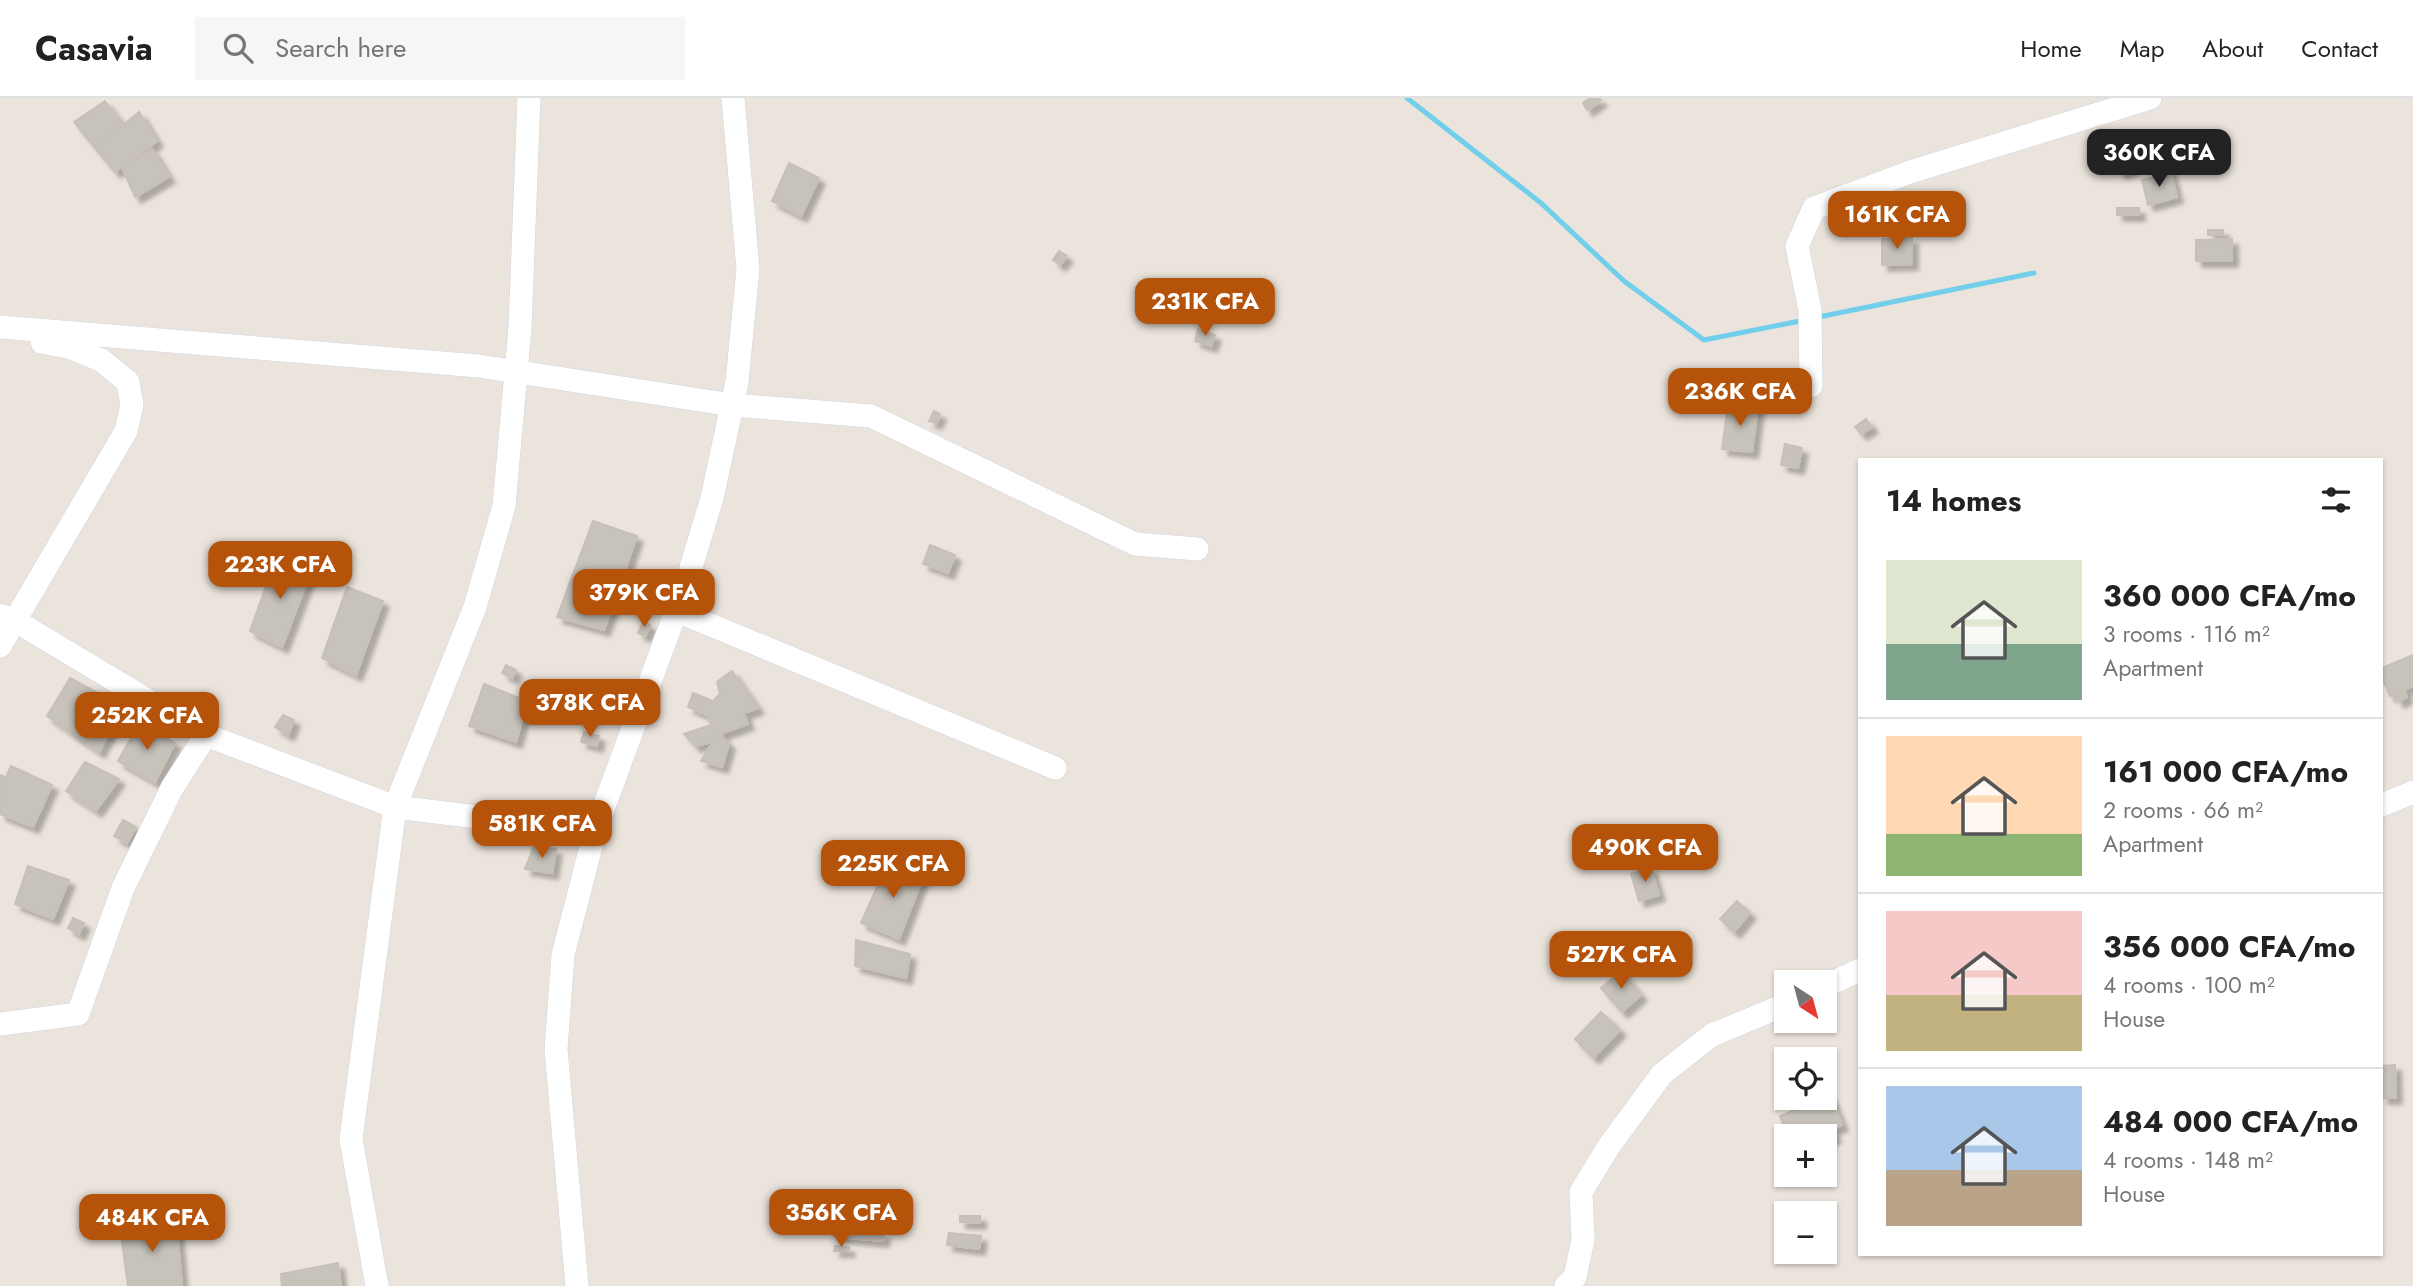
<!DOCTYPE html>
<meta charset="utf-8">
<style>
body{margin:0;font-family:Jost,sans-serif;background:#f6f6f6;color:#222;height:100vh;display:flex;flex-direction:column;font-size:26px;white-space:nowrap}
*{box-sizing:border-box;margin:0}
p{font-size:23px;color:#767676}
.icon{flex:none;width:38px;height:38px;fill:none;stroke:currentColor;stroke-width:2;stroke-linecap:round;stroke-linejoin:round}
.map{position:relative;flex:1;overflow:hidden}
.sheet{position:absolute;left:1858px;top:360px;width:525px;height:798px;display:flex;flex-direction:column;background:#fff;border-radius:0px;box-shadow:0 2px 5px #0004}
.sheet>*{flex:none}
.needle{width:46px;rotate:144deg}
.fabs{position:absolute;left:1774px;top:872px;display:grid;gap:14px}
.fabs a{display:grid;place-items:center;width:63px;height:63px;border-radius:0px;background:#fff;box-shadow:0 2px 5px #0004;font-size:35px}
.price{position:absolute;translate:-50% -60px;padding:0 16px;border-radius:14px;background:#b45309;color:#fff;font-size:23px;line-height:46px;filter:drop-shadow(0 2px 4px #0008)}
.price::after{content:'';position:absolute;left:50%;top:42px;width:21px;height:16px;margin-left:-10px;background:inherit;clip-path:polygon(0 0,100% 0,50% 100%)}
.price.on{background:#222;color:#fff}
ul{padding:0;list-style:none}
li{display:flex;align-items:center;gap:21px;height:175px;padding:0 28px}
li+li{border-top:2px solid #e0e0e0}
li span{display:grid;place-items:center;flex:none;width:196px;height:140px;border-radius:0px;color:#555}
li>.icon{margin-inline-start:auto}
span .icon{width:84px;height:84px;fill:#fffc;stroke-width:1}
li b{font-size:30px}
h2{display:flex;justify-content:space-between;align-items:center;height:84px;padding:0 28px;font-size:30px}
header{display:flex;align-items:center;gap:42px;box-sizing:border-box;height:98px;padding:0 35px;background:#fff;border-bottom:2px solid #e0e0e0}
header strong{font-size:33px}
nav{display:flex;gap:38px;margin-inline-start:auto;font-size:24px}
.search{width:490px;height:63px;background:#f6f6f6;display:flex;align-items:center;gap:18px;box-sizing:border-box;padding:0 24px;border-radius:0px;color:#767676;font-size:26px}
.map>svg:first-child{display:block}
</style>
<header>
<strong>Casavia</strong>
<div class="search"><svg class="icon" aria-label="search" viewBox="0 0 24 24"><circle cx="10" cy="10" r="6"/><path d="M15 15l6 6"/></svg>Search here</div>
<nav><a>Home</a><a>Map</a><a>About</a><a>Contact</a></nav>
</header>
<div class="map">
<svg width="2413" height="1188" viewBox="0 0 2413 1188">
<defs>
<filter id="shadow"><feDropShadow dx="6" dy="6" stdDeviation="2" flood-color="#0004"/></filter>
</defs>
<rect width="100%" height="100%" fill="#ebe4dc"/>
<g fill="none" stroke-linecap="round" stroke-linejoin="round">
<!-- stream -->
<g stroke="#71cfeb" stroke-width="5">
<path d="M1407,0l134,105 83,78 80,59 101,-20"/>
<path d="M1814,220l220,-45"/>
</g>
</g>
<!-- building -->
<g fill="#c7c2ba" stroke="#c7c0b6" stroke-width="2" filter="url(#shadow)">
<path d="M1590,0h9l2,2 -14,10 -4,-7z"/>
<path d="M105,3l18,24 -28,23 -21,-26z"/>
<path d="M139,14l18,29 -42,31 -20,-24z"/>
<path d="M152,51l17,28 -34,20 -12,-28z"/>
<path d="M2129,64l2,7 -11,4 -2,-7z"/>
<path d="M789,65l30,15 -18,38 -29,-15z"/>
<path d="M2169,70l1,3 -16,4 -1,-4z"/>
<path d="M2171,75l6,24 -29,8 -6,-25z"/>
<rect x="2117" y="110" width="22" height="7"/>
<rect x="2208" y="132" width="15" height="5"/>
<path d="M1912,140v26l-30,1v-26z"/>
<path d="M2232,141v22h-36v-21z"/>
<path d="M1059,153l8,5 -7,9 -7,-5z"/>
<path d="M1218,184l19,5 -4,14 -18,-5z"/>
<path d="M1198,231l17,6 -4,11 -16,-5z"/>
<path d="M1728,306l30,3 -6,45 -30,-3z"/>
<path d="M934,313l6,3 -4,9 -7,-2z"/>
<path d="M1866,321l6,8 -11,7 -6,-7z"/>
<path d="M1785,346l17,4 -4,20 -17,-3z"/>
<path d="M593,423l44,15 -33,94 -47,-13z"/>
<path d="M930,447l25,10 -7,18 -25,-9z"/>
<path d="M276,460l36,11 -30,78 -32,-16z"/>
<path d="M347,489l36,14 -27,74 -34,-17z"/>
<path d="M643,524l7,3 -5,11 -7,-3z"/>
<path d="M2413,557v31l-23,10 -8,-19v-9z"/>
<path d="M506,567l10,5 -4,8 -10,-5z"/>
<path d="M732,573l26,37 -14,5 4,11 -28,10 9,10 -7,23 -21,-6 12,-19 -18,4 -11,-12 27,-9 -4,-10 -19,-8 5,-14 20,8 7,-7 -3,-12z"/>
<path d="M70,580l53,29 -24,45 -52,-36z"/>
<path d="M484,586l43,17 -11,41 -47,-16z"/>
<path d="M2404,592l3,7 -9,5 -3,-8z"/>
<path d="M283,617l11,5 -6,15 -13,-8z"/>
<path d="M140,624l35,21 -20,39 -37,-21z"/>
<path d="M584,634l15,4 -2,10 -16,-4z"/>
<path d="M85,664l34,17 -23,32 -30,-20z"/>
<path d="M11,668l41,19 -19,42 -33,-13v-39l6,2z"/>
<path d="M123,722l13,7 -9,16 -13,-7z"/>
<path d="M534,748l22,3 -4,24 -27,-4z"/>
<path d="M889,762l34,17 -24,62 -38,-16z"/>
<path d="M28,768l41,14 -16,39 -38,-15z"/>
<path d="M1651,770l8,27 -20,6 -8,-27z"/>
<path d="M1737,803l13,12 -16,19 -14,-13z"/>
<path d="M73,820l11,5 -5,11 -11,-6z"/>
<path d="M856,842l54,14 -4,24 -51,-12z"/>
<path d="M1621,873l20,24 -19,17 -21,-24z"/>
<path d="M1601,914l19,18 -27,28 -18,-19z"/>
<path d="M2395,967l1,33h-14v-32z"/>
<path d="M1830,997l12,30 -25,11h-29l-8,-20z"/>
<path d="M1805,999h17l1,1 -15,6z"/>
<path d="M1832,1032l3,7 -9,4 -3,-8z"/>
<path d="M960,1118h20v7l-20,-1z"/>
<path d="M176,1120l6,68h-54l-8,-59z"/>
<path d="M835,1132l15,1 -1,7 -15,-2z"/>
<path d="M850,1133l34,3 -1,7 -34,-3z"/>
<path d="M949,1135l32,3 -2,13 -32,-4z"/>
<path d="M835,1148l14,1v4h-15z"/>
<path d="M338,1165l3,23h-59l-1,-12z"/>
</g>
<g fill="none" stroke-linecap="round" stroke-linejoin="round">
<defs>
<g id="minor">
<path d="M0,229l479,39 253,39 139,11 264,128 62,5"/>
<path d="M1811,288l-1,-76 -13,-64 17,-38 96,-36 240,-74"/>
<path d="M677,513l378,157"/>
<path d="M0,517l14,5 192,115 189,72 200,24"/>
<path d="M0,548l126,-215 6,-26 -4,-23 -27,-22 -29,-12 -30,-6"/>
<path d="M2382,707l31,-13"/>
<path d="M1825,888l35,-16"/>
<path d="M0,926l78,-10 45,-126 49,-100 34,-53"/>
<path d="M377,1188l-26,-147 44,-332 80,-200 29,-101 16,-178 9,-230"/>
<path d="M577,1188l-21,-237 7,-94 32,-124 91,-247 26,-86 25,-116 11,-113 -15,-171"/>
<path d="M1566,1188l9,-9 8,-37 -2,-48 28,-46 53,-72 50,-39 75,-31"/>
</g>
</defs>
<!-- minor casing -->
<use href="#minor" stroke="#d1d5e2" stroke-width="24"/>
<!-- minor -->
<use href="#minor" stroke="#fff" stroke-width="23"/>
</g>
</svg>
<div class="fabs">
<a><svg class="needle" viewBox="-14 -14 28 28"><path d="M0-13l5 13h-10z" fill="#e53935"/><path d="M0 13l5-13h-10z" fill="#767676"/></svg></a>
<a><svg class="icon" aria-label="locate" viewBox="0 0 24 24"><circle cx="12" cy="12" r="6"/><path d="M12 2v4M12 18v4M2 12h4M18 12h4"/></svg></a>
<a>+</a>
<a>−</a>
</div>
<b class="price on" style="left:2159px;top:91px">360K CFA</b>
<b class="price" style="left:1897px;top:153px">161K CFA</b>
<b class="price" style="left:1205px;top:240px">231K CFA</b>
<b class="price" style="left:1740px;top:330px">236K CFA</b>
<b class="price" style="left:280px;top:503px">223K CFA</b>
<b class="price" style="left:644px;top:531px">379K CFA</b>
<b class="price" style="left:590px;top:641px">378K CFA</b>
<b class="price" style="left:147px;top:654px">252K CFA</b>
<b class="price" style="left:542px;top:762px">581K CFA</b>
<b class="price" style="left:1645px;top:786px">490K CFA</b>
<b class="price" style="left:893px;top:802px">225K CFA</b>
<b class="price" style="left:1621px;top:893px">527K CFA</b>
<b class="price" style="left:841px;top:1151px">356K CFA</b>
<b class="price" style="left:152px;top:1156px">484K CFA</b>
<section class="sheet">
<h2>14 homes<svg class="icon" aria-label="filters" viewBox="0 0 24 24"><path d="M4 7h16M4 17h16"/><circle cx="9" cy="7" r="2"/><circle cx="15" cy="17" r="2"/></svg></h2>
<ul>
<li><span style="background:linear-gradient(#dfe7d0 60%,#7fa58c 0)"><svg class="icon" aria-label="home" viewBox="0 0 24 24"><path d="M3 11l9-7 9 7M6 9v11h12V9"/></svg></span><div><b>360 000 CFA/mo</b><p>3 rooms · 116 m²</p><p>Apartment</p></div></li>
<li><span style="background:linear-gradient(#ffd9b3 70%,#8fb573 0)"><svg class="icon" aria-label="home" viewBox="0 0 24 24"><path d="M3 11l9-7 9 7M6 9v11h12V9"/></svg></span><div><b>161 000 CFA/mo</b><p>2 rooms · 66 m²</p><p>Apartment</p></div></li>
<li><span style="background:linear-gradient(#f6c9c9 60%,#c2b280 0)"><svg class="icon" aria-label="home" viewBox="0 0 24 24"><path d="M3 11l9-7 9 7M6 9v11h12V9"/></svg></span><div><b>356 000 CFA/mo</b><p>4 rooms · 100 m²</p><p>House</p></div></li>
<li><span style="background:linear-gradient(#a9c7e8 60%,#b9a48a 0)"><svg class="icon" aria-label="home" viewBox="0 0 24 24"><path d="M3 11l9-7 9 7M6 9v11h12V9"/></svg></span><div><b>484 000 CFA/mo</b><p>4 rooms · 148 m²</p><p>House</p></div></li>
</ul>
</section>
</div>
